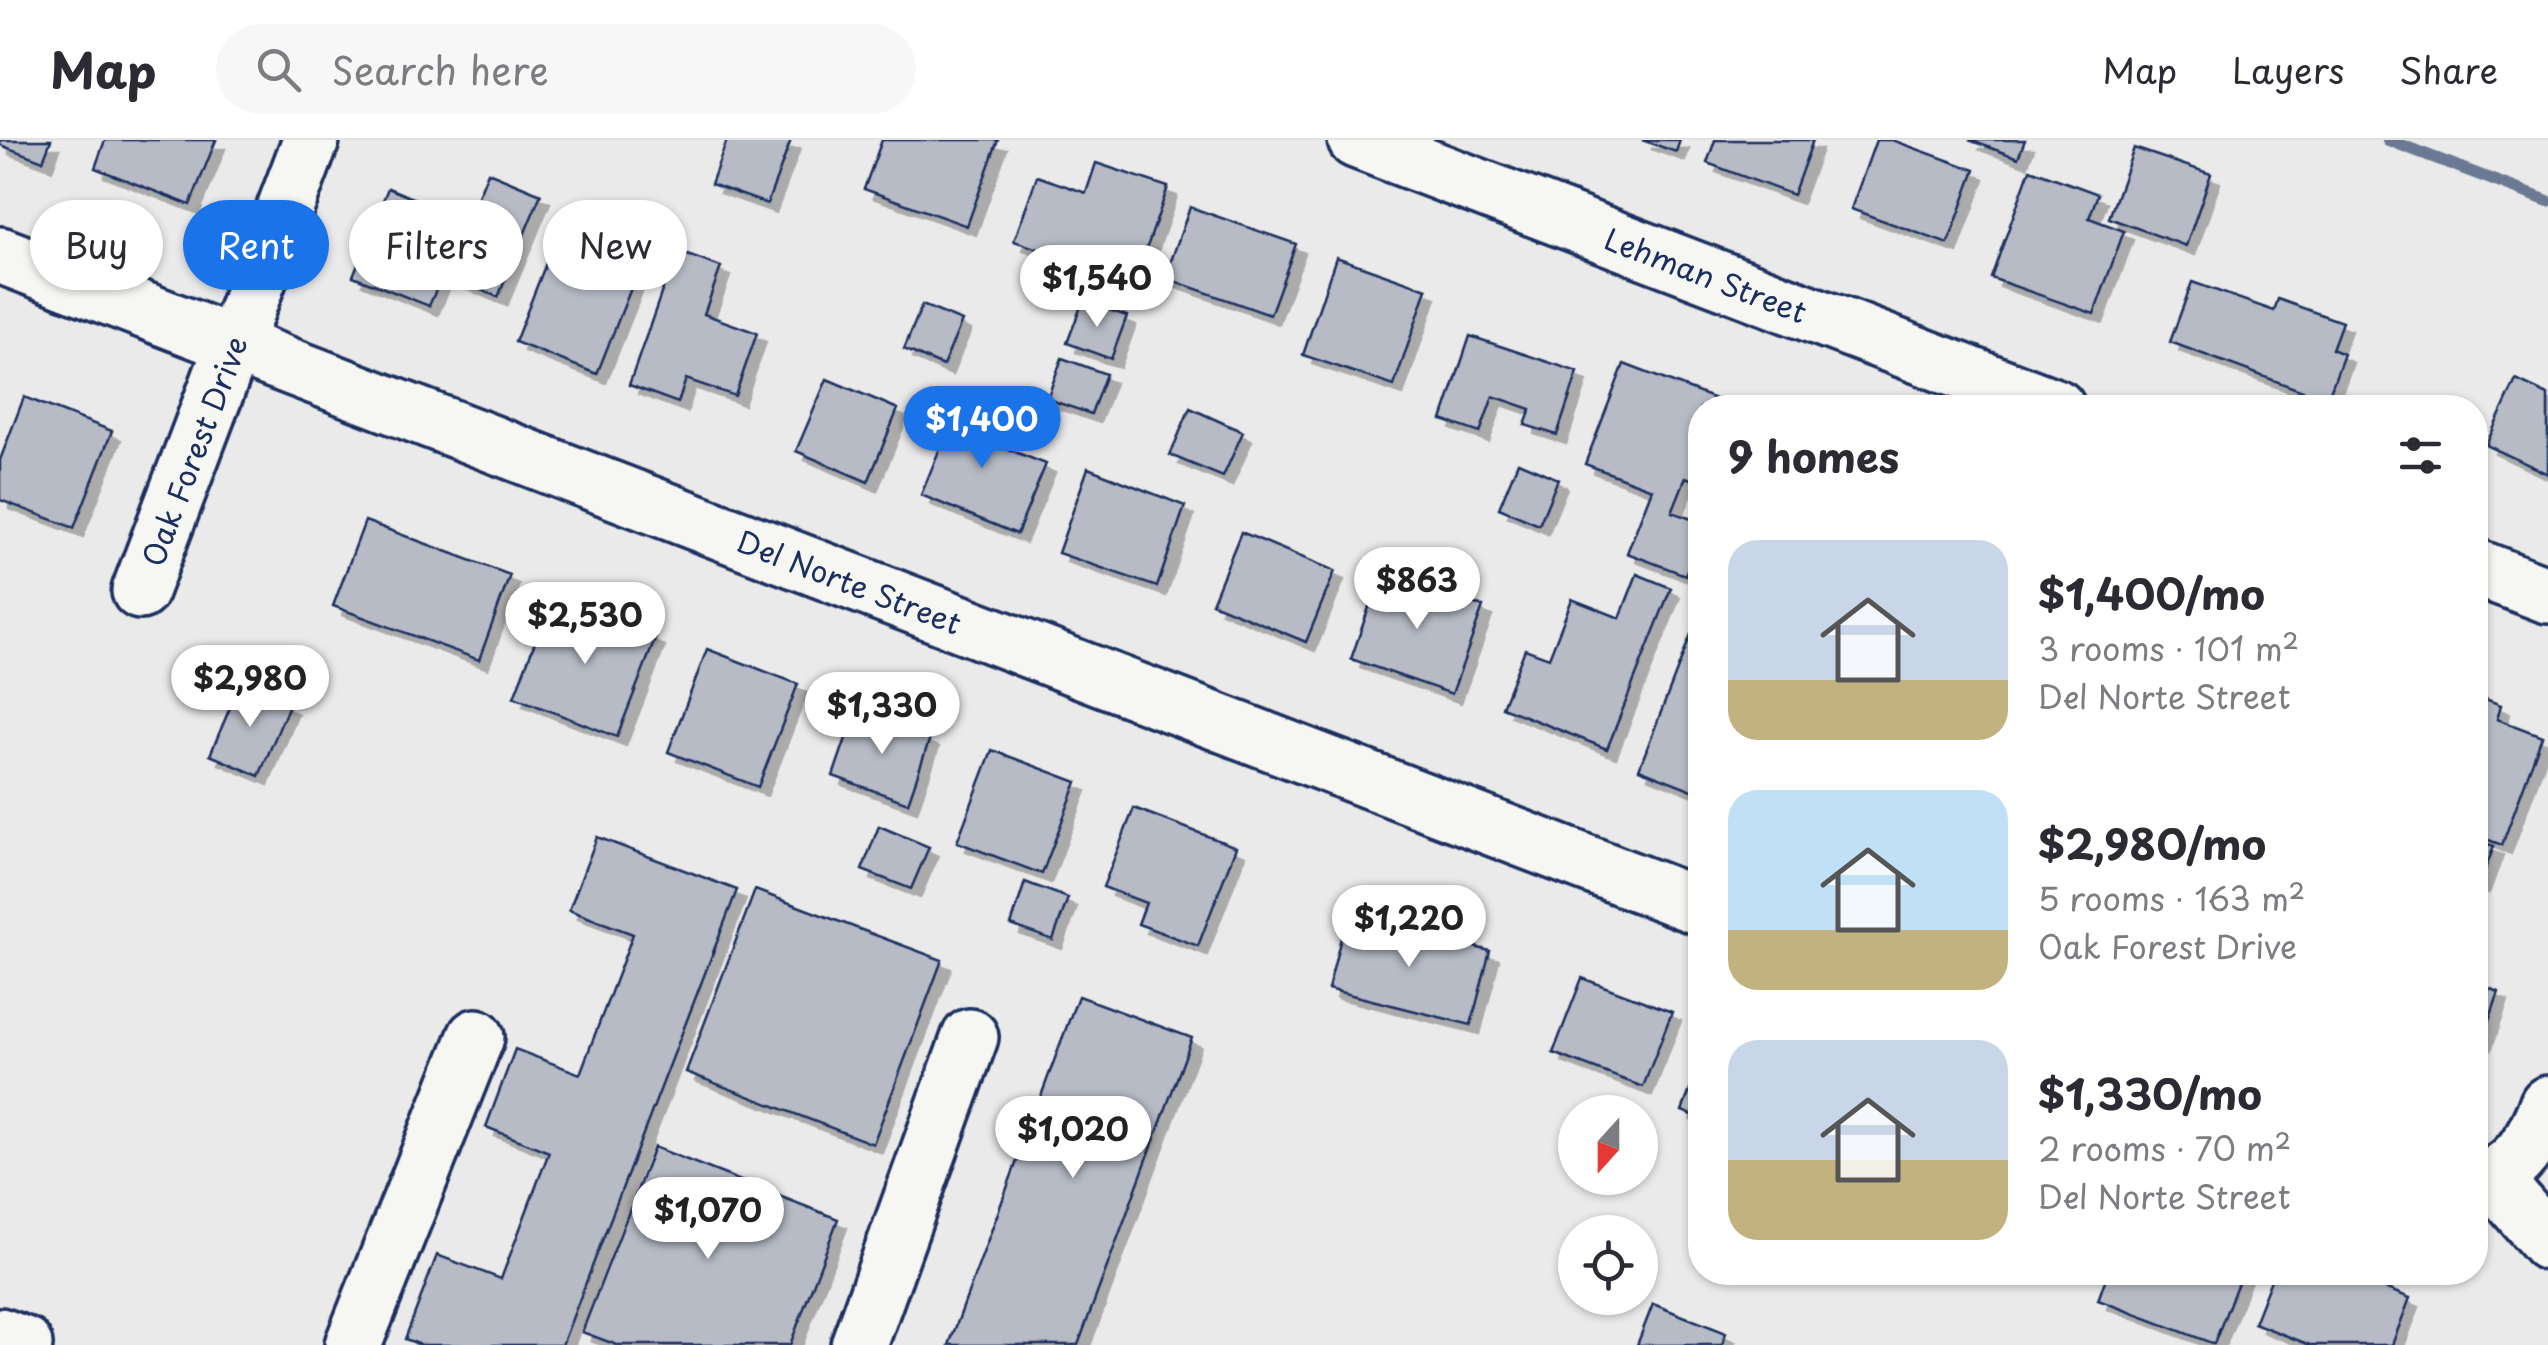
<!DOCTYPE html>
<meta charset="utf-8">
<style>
body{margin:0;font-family:"Playpen Sans",sans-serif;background:#f7f7f7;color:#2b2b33;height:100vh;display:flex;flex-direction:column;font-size:38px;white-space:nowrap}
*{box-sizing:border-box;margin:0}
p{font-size:32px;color:#7c7c81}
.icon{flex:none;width:55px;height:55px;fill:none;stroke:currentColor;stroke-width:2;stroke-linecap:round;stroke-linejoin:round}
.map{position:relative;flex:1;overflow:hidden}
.sheet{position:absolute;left:1688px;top:255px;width:800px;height:890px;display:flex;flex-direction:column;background:#fff;border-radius:40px;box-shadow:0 2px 8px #0004}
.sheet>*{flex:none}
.guide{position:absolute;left:30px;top:60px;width:950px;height:90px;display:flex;gap:20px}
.needle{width:65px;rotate:201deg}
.buttons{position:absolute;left:1558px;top:955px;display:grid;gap:20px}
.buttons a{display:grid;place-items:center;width:100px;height:100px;border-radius:50%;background:#fff;box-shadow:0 2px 8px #0004;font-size:50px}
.price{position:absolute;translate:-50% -85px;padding:0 22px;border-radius:35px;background:#fff;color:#222;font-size:32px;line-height:65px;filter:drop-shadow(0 2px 5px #0008)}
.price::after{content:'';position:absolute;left:50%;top:60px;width:30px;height:22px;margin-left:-15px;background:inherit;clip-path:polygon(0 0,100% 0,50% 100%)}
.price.current{background:#1a73e8;color:#fff}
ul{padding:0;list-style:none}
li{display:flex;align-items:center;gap:30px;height:250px;padding:0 40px}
li span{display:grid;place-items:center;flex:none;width:280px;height:200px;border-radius:30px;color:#555}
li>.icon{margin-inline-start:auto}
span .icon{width:120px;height:120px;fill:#fffc;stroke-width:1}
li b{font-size:42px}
h2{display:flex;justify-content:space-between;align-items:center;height:120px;padding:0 40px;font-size:42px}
.chip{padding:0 35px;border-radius:45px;background:#fff;box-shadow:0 2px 8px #0004;font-size:35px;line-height:90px}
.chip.current{background:#1a73e8;color:#fff}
header{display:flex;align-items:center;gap:60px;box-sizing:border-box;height:140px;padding:0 50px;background:#fff;border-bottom:2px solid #e1e1e2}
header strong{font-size:48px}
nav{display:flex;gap:55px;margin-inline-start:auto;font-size:35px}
.search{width:700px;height:90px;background:#f7f7f7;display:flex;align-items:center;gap:25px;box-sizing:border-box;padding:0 35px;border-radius:55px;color:#7c7c81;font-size:38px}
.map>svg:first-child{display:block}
</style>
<header>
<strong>Map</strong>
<div class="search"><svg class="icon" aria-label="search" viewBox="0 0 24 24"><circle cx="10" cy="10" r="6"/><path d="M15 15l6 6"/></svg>Search here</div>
<nav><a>Map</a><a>Layers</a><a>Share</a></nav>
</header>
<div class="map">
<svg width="2548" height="1205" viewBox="0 0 2548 1205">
<defs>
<filter id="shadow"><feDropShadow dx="9" dy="9" stdDeviation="0" flood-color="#0004"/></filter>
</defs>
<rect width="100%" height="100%" fill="#e9eae9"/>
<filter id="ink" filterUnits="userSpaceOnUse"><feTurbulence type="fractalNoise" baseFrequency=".01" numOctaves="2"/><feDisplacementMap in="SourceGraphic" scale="20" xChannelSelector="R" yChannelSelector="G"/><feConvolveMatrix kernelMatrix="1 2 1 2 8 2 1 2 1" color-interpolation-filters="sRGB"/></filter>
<g filter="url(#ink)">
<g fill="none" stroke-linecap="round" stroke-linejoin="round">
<!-- stream -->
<path stroke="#6c7995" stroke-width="12" d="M2388,0l160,61"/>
</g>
<!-- building -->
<g fill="#b6bbc6" stroke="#1b2f5e" stroke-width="2.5" filter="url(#shadow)">
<path d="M0,0h51l-8,21 -43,-16z"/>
<path d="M105,0h111l-26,65 -95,-37z"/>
<path d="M727,0h64l-24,64 -56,-20z"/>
<path d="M882,0h116l-31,86 -103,-37z"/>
<path d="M1642,0h38l-4,12z"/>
<path d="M1715,0h98l-20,55 -86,-32z"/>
<path d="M1876,0h16l83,30 -27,74 -97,-35z"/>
<path d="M1969,0h56l-7,18z"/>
<path d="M2134,8l77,26 -25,72 -77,-28z"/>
<path d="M1096,23l72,24 -31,89 -73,-25 -2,6 -48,-16 23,-65 49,17z"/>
<path d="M2030,29l68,25 -9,24 35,13 -30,83 -103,-36z"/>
<path d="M488,32l53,22 -43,103 -55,-23 -14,32 -76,-30 35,-88 80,33z"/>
<path d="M1190,67l106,37 -26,71 -105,-37z"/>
<path d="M561,85l82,33 -46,116 -82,-32z"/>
<path d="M676,111l45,16 -17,47 53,19 -22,63 -49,-17 -8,24 -49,-18z"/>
<path d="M1336,117l91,32 -33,97 -91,-31z"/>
<path d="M2192,142l82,29 4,-12 64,23 -10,27 12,5 -17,46 -157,-58z"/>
<path d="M1083,161l44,15 -16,43 -44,-16z"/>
<path d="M922,165l40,16 -19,45 -39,-17z"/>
<path d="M1470,196l108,36 -21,63 -32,-10 6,-16 -38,-13 -13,37 -38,-13z"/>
<path d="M1062,218l44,16 -15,40 -44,-15z"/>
<path d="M1624,224l104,40 -28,4v70l-1,4 -13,-5 -14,35 28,10v16l-15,37 -58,-22 25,-64 -67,-25z"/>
<path d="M827,239l71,30 -30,73 -72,-31z"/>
<path d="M2516,240l32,15v79l-62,-29z"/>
<path d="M962,254l33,13 -13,32 64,25 -29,70 -96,-39z"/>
<path d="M24,257l88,34 -38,97 -74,-28v-40z"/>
<path d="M1190,268l53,24 -20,45 -53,-22z"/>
<path d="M1518,322l40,17 -19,46 -40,-17z"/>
<path d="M1088,328l97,38 -28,81 -99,-34z"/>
<path d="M365,381l145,54 -31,85 -146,-54z"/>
<path d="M1241,392l94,39 -29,71 -94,-39z"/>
<path d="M1383,427l100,40 -31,87 -101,-35z"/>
<path d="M1637,434l34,14 -64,161 -105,-42 23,-58 24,9 23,-59 48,19z"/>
<path d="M552,457l104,40 -39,100 -103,-40z"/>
<path d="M1700,471v182l-61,-24z"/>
<path d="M707,509l91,35 -40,103 -90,-35z"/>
<path d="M240,544l49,21 -30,71 -49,-21z"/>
<path d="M2475,555l26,10 -4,14 45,17 -40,109 -27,-10z"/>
<path d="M855,572l75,26 -22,65 -75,-27z"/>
<path d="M992,610l85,32 -35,92 -85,-32z"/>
<path d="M1134,668l102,39 -38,99 -60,-22 8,-21 -43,-16z"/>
<path d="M879,686l50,21 -18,42 -49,-19z"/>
<path d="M597,697l140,53 -175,455h-141l-16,-6 32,-84 64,24 48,-127 -63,-25 29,-78 65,25 53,-140 -64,-24z"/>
<path d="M2475,700l19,6 -14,38 -5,-2z"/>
<path d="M1025,742l43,16 -15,42 -42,-15z"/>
<path d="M755,750l187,70 -69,184 -187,-72z"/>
<path d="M1347,774l143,37 -19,74 -143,-36z"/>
<path d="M1582,838l90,34 -29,75 -90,-34z"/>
<path d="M2475,843l24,9 -17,49 -7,-2z"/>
<path d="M1078,856l114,42 -114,307h-129z"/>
<path d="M1700,924v54l-18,-7z"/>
<path d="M654,1007l184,72 -48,126h-173l-35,-13z"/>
<path d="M2108,1132h134l-28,72 -116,-44z"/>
<path d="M2274,1132h70l66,26 -18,47h-82l-56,-22z"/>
<path d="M1653,1164l73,29 -4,12h-85z"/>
</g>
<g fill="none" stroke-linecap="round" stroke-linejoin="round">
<defs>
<g id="minor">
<path id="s1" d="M1356,0l701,268"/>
<path id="s2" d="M0,115l1700,652"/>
<path d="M2475,427l73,28"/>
<path id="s3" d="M140,451l171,-451"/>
<path d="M2493,1038l55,64"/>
<path d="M2475,1042c42,-9 58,-41 73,-78"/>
<path d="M353,1205l123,-308"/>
<path d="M859,1205l111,-308"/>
</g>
<path id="major" d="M0,1196l24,9"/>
</defs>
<!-- minor casing -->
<use href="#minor" stroke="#1b2f5e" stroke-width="62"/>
<!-- major casing -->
<use href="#major" stroke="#1b2f5e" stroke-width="62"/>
<!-- minor -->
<use href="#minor" stroke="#f6f6f2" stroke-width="55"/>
<!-- major -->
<use href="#major" stroke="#f6f6f2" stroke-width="55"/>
</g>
</g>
<g text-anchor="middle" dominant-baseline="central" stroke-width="10" stroke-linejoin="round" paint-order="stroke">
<!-- street labels -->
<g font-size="30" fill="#1b2f5e" stroke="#f6f6f2">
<text stroke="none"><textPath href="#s1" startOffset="375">Lehman Street</textPath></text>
<text stroke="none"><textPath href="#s3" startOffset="150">Oak Forest Drive</textPath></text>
<text stroke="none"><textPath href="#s2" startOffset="910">Del Norte Street</textPath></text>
</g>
</g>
</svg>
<div class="buttons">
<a><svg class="needle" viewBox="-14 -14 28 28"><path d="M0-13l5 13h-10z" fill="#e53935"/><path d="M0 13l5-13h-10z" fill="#7c7c81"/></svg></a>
<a><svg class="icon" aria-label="locate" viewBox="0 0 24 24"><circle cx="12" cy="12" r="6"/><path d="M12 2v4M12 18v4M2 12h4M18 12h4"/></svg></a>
</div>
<b class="price" style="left:1097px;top:190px">$1,540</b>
<b class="price current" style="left:982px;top:331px">$1,400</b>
<b class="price" style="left:1417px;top:492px">$863</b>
<b class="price" style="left:585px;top:527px">$2,530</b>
<b class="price" style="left:250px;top:590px">$2,980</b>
<b class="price" style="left:882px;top:617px">$1,330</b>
<b class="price" style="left:1409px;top:830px">$1,220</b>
<b class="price" style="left:1073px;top:1041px">$1,020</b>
<b class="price" style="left:708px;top:1122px">$1,070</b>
<div class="guide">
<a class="chip">Buy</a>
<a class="chip current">Rent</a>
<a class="chip">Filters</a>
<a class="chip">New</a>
</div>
<section class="sheet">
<h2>9 homes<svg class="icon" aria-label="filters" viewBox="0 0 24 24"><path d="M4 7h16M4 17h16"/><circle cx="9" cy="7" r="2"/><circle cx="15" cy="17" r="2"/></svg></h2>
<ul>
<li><span style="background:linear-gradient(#c9d6e8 70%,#c2b280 0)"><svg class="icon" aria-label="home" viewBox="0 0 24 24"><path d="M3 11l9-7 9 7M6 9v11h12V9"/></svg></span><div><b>$1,400/mo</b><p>3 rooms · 101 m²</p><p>Del Norte Street</p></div></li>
<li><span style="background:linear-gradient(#bfe0f5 70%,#c2b280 0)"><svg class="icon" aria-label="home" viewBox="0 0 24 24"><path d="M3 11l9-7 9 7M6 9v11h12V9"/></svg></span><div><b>$2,980/mo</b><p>5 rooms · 163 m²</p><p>Oak Forest Drive</p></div></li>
<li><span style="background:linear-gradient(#c9d6e8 60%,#c2b280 0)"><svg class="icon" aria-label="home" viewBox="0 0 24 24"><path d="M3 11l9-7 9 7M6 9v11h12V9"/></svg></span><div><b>$1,330/mo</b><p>2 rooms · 70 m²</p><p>Del Norte Street</p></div></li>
</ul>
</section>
</div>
